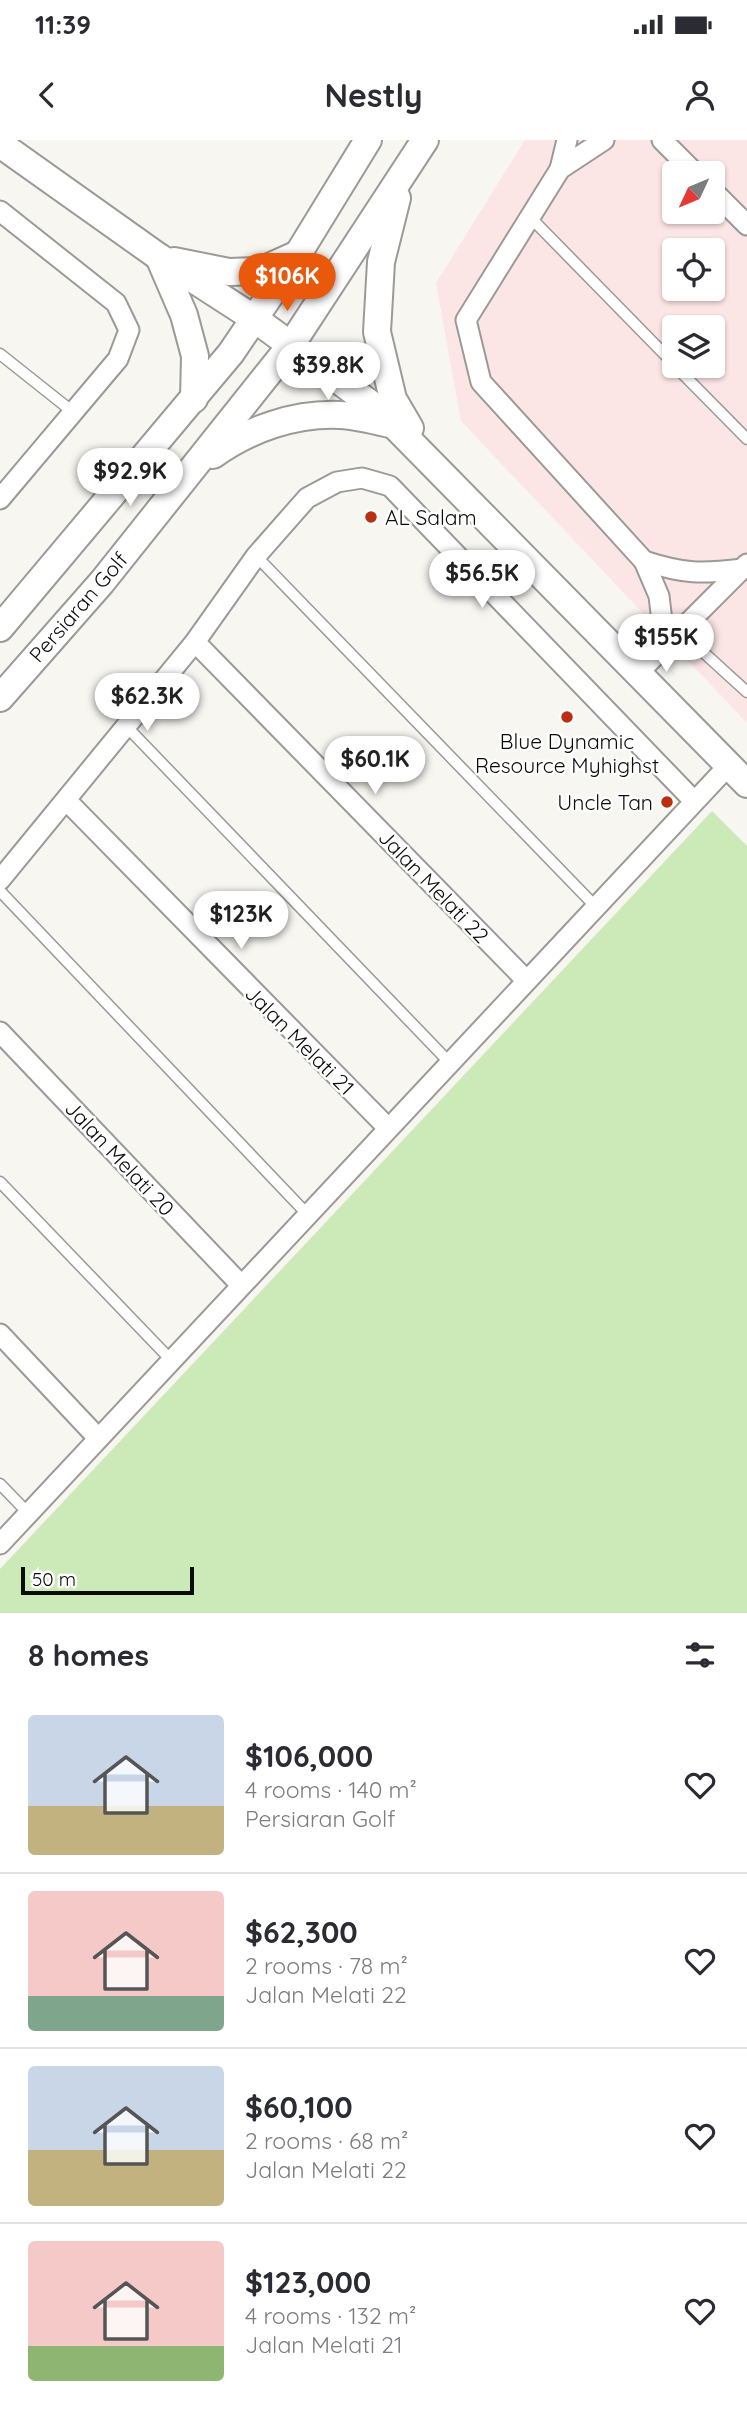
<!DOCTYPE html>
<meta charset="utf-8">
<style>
body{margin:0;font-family:Quicksand,sans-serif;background:#f7f7f7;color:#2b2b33;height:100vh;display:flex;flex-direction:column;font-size:26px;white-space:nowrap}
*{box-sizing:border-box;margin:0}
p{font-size:23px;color:#7c7c81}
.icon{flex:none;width:38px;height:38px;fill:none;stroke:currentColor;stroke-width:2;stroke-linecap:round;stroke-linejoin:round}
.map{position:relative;height:1473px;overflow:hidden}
.sheet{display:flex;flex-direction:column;background:#fff;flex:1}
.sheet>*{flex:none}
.needle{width:46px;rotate:226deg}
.buttons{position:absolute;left:662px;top:21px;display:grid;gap:14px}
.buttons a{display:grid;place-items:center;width:63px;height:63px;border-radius:7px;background:#fff;box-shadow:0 2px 5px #0004;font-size:35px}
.scale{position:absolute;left:21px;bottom:18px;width:173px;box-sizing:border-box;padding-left:7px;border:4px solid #0c0c0b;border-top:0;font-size:19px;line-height:24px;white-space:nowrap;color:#0c0c0b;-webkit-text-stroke:5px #fff;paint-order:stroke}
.price{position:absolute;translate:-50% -60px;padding:0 16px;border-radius:24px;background:#fff;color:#222;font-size:23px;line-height:46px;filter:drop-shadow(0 2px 4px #0008)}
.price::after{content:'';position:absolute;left:50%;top:42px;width:21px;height:16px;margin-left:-10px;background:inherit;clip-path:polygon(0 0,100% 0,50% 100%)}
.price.on{background:#ea580c;color:#fff}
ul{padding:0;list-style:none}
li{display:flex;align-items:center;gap:21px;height:175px;padding:0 28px}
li+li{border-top:2px solid #e1e1e2}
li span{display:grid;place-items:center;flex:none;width:196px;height:140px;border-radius:7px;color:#555}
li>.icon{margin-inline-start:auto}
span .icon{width:84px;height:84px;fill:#fffc;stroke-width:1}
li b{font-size:30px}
h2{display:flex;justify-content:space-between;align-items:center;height:84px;padding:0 28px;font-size:30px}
.status{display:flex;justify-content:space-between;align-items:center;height:49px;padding:0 35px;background:#fff;direction:ltr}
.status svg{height:19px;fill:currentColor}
header{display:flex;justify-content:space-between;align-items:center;height:91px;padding:0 28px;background:#fff;font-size:32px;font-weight:700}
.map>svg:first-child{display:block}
</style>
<div class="status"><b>11:39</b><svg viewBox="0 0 49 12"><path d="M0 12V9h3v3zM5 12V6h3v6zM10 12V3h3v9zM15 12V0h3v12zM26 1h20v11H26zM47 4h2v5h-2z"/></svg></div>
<header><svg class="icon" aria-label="back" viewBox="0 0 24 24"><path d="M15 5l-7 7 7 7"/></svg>Nestly<svg class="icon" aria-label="person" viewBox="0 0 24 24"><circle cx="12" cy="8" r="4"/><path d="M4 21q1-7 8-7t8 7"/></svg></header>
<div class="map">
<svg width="747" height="1473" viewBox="0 0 747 1473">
<rect width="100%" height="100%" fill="#f7f6f1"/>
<!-- commercial -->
<path fill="#fce6e5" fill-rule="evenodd" d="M525,0h222v583l-286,-302 -25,-138zM674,33h38v39h-38zM674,110h38v39h-38zM674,187h38v39h-38z"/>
<!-- green -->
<path fill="#cbeab8" d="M712,671l35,35v767h-747v-44z"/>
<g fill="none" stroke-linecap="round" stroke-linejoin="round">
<defs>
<g id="lane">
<path d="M530,77l144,147"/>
<path d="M0,214l73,58"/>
<path d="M675,226l72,73"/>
<path d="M256,416l339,350"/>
<path d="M680,491l67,61"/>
<path d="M126,586l323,336"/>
<path d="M0,751l308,324"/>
<path d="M0,1042l171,178"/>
<path d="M0,1344l28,29"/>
</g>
<g id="street">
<path d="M567,0l-7,29 -94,151 15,62 163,179 15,35 6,50"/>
<path d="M662,0l33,33"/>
<path d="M560,29l44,-29"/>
<path d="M712,50l35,35"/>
<path d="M0,71l116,92 13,27 -11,29 -118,140"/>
<path d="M644,421c40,13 57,13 99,8"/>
<path d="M195,502l331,338"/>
<path d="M638,533l109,-109"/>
<path d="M66,660l322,328"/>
<path d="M0,740l195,-238 61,-86 51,-58 30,-16 25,-4 28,8 304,315"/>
<path d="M0,892l241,253"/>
<path d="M0,1194l98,104"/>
<path d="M0,1404l729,-779"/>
</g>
<g id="secondary">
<path d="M0,4l159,113 96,62 124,91 368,374"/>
<path d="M397,58l-16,64 -4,70 16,67 17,29"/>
<path d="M159,117l25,58 11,41 -1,43"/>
<path d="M174,121l55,11 31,-1 38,-17"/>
<path d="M213,315c36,-26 82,-42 127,-40 18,1 37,6 54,10"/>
<path d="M0,488l231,-275 67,-99 70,-114"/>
<path d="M0,558l102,-116 189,-237 134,-205"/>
</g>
</defs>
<!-- lane casing -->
<use href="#lane" stroke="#9b9a96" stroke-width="13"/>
<!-- street casing -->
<use href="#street" stroke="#9b9a96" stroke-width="23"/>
<!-- secondary casing -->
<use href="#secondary" stroke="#9b9a96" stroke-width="30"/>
<!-- lane -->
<use href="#lane" stroke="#fff" stroke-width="10"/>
<!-- street -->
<use href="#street" stroke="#fff" stroke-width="19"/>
<!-- secondary -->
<use href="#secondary" stroke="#fff" stroke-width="26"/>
</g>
<!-- markers -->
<g fill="#ba2f10" stroke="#fff" stroke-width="2.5">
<circle cx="371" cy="377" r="7"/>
<circle cx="567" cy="577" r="7"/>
<circle cx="667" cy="662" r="7"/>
</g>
<g text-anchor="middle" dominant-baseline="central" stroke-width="5" stroke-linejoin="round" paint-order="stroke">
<!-- poi labels -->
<g font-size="21" fill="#0c0c0b" stroke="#fff" text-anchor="start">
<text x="385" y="377">AL Salam</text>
<text x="567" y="601" text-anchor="middle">Blue Dynamic<tspan x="567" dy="24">Resource Myhighst</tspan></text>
<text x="653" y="662" text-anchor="end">Uncle Tan</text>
</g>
<!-- street labels -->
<g font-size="21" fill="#0c0c0b" stroke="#fff">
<text transform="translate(78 467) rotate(-49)">Persiaran Golf</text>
<text transform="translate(434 746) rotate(46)">Jalan Melati 22</text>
<text transform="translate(300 900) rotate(45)">Jalan Melati 21</text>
<text transform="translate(120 1018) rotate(47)">Jalan Melati 20</text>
</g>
</g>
</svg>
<div class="buttons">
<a><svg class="needle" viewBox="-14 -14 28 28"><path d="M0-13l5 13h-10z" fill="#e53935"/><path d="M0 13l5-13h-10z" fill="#7c7c81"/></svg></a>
<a><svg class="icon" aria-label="locate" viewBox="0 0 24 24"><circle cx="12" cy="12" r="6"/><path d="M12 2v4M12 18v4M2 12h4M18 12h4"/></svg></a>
<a><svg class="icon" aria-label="layers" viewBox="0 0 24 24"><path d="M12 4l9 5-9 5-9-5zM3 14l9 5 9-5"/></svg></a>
</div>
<div class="scale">50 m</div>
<b class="price on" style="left:287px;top:173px">$106K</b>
<b class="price" style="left:328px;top:262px">$39.8K</b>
<b class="price" style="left:130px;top:368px">$92.9K</b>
<b class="price" style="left:482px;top:470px">$56.5K</b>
<b class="price" style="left:666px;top:534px">$155K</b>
<b class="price" style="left:147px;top:593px">$62.3K</b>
<b class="price" style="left:375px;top:656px">$60.1K</b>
<b class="price" style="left:241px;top:811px">$123K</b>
</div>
<section class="sheet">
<h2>8 homes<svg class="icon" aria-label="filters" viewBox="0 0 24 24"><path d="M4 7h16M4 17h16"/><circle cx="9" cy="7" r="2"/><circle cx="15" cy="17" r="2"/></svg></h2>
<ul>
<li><span style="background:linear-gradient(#c9d6e8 65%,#c2b280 0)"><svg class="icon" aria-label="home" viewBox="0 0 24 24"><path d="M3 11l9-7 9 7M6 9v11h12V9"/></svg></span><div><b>$106,000</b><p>4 rooms · 140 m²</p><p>Persiaran Golf</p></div><svg class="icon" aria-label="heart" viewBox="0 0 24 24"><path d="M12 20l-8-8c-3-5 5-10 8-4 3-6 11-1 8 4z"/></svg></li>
<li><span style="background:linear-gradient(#f6c9c9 75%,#7fa58c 0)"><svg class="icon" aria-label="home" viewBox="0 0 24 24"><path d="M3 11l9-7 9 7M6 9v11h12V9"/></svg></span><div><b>$62,300</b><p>2 rooms · 78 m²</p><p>Jalan Melati 22</p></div><svg class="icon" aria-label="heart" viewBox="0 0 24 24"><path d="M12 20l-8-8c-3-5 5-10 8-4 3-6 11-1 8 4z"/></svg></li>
<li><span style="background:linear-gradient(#c9d6e8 60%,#c2b280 0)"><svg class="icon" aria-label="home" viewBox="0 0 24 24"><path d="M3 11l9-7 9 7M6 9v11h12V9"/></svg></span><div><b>$60,100</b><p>2 rooms · 68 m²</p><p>Jalan Melati 22</p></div><svg class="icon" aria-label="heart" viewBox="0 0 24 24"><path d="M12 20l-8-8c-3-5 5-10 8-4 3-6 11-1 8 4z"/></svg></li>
<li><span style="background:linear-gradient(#f6c9c9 75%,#8fb573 0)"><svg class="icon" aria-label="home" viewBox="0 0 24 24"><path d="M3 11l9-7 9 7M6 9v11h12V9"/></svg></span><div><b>$123,000</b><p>4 rooms · 132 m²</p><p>Jalan Melati 21</p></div><svg class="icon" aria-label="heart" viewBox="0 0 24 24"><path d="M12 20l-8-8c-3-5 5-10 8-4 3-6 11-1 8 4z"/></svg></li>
</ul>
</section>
